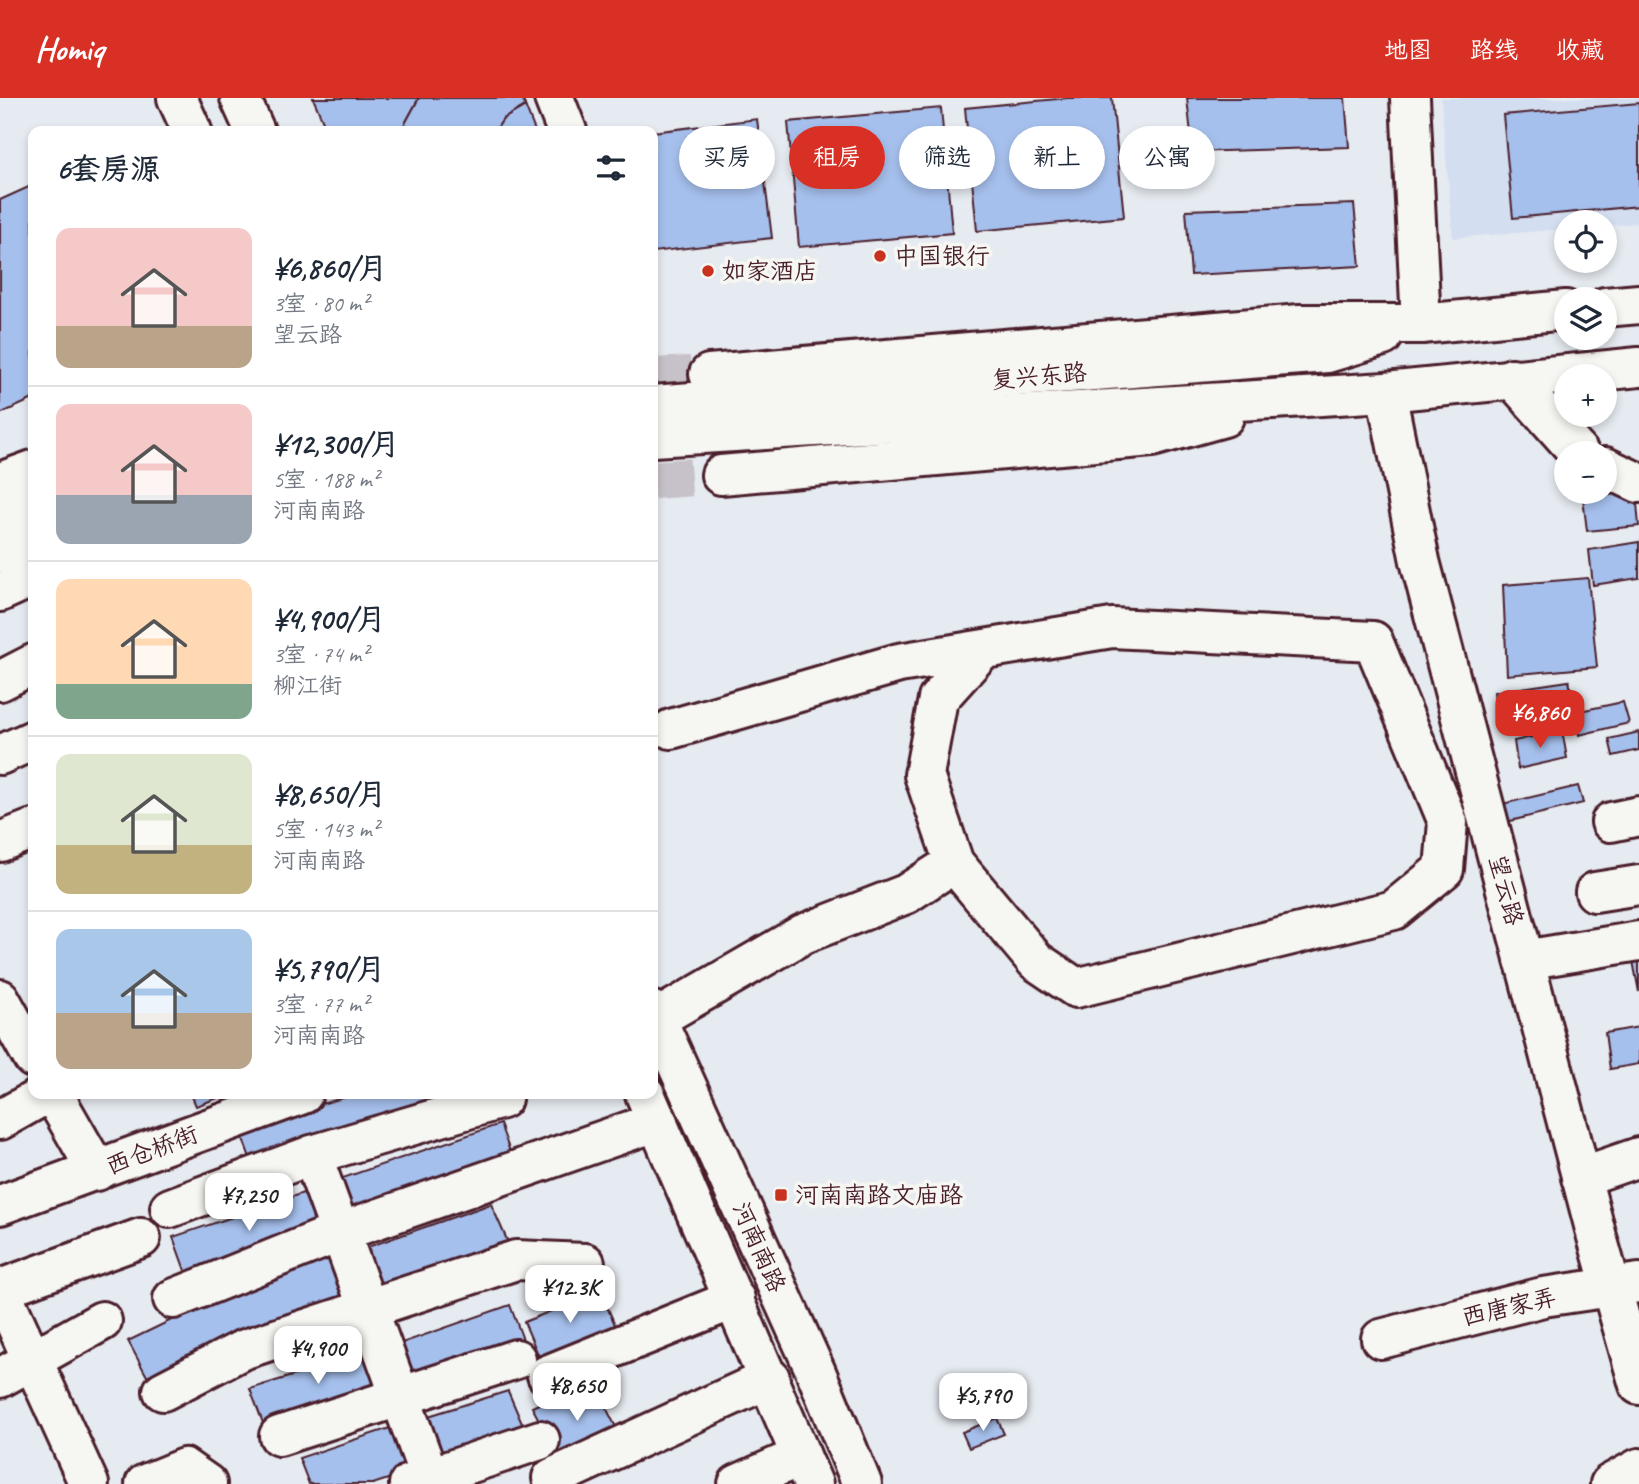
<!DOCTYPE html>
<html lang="zh">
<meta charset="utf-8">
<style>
body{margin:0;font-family:Caveat,"LXGW WenKai TC",sans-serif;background:#f2f2f3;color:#1f2937;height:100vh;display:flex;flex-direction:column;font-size:26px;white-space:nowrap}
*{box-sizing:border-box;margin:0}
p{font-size:23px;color:#747a83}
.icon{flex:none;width:38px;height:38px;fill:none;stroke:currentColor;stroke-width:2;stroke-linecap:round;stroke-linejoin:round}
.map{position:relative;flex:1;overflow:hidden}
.details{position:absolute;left:28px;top:28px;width:630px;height:973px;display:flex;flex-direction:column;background:#fff;border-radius:14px;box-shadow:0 4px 10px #0003}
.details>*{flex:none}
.guide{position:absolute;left:679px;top:28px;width:665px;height:63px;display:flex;gap:14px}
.buttons{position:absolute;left:1554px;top:112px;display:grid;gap:14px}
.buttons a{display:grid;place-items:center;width:63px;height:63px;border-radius:50%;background:#fff;box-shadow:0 4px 10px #0003;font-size:35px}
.price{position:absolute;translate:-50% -60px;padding:0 16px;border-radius:14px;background:#fff;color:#222;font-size:23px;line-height:46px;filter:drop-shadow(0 2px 4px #0008)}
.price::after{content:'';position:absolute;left:50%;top:42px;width:21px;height:16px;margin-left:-10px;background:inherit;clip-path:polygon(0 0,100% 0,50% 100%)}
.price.selected{background:#d93025;color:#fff}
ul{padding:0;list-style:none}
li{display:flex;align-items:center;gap:21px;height:175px;padding:0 28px}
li+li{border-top:2px solid #e0e1e3}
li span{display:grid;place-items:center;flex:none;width:196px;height:140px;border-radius:14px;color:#555}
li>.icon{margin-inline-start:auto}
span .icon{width:84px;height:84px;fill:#fffc;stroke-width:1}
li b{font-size:30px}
h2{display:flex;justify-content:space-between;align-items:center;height:84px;padding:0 28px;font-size:30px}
.chip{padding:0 24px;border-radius:32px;background:#fff;box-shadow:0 4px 10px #0003;font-size:24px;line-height:63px}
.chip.selected{background:#d93025;color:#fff}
header{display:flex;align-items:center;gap:42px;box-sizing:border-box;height:98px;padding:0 35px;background:#d93025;color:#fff}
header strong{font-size:33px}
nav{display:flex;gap:38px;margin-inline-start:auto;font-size:24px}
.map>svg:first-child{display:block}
</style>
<header>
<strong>Homiq</strong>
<nav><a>地图</a><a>路线</a><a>收藏</a></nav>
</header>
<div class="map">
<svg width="1639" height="1386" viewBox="0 0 1639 1386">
<rect width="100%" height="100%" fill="#e6ebf1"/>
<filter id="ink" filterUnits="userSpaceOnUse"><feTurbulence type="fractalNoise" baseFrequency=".0143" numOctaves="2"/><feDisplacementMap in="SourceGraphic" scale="14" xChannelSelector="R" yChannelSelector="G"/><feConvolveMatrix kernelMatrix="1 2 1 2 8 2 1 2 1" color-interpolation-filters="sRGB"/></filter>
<g filter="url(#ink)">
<!-- built -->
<path fill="#d3def0" d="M1441,0h198v125l-34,3v-4h-39v7l-113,9z"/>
<!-- building -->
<g fill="#a6c0ed" stroke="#4a1f2b" stroke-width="2">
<path d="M313,0h209l13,33h-208z"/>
<path d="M419,0h103l3,8 -22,13 -8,12h-94z"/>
<path d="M419,0h103l3,8 -22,13 -8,12h-94z"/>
<path d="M1068,0h44l12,119 -147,14 -12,-123z"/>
<path d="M1187,0h158l4,49 -156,5z"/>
<path d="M1639,5v103l-126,12 -10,-103z"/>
<path d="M941,10l11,125 -153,14 -11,-125z"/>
<path d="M757,21l15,119 -119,14v-120z"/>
<path d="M33,87v214l-33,15v-214z"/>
<path d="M1354,106l6,62 -169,9 -5,-65z"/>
<path d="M1636,394l3,34 -52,5 -4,-33z"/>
<path d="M1639,444v36l-46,7 -4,-35z"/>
<path d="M1588,480l9,89 -90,8 -4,-90z"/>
<path d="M1569,583l6,28 -77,12 -4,-29z"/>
<path d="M1623,604l6,21 -50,12 -4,-23z"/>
<path d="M1562,632l5,28 -49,11 -4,-28z"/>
<path d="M1639,634v18l-26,6 -4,-17z"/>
<path d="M1578,688l5,17 -89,22 -4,-18z"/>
<path d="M1639,862v32l-6,-31z"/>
<path d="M1639,929v37l-29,5 -5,-36z"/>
<path d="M191,996h38l-33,12z"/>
<path d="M357,996h133l-237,72 -12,-33 73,-27z"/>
<path d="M500,1026l13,36 -166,60 -13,-39z"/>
<path d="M312,1092l13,37 -138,49 -14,-39z"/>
<path d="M491,1106l20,45 -136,42 -16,-41z"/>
<path d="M337,1158l15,44 -202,82 -22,-41 89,-43z"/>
<path d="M600,1193l17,38 -77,30 -16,-37z"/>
<path d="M510,1207l15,40 -121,36 -11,-35z"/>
<path d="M375,1252l11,33 -123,40 -13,-34z"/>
<path d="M592,1282l30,59 -57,29 -33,-61z"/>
<path d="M508,1293l18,42 -89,30 -18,-44z"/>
<path d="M997,1320l7,16 -35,14 -7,-16z"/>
<path d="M402,1326l16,45 -45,15h-64l-10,-26z"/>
</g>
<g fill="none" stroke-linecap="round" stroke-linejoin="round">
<!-- major-tunnel -->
<g stroke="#c7c2c9" stroke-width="38" stroke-dasharray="38 19" stroke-linecap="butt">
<path d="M653,279l56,-3"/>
<path d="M653,382l68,-5"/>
</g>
<defs>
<g id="minor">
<path d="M554,0l13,33"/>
<path d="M1410,0l11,226"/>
<path d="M1512,280l67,75"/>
<path d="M1386,294l34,169 177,676 42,148"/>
<path d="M1605,369l34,16"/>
<path d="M0,583l33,-17"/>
<path d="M671,631l228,-66 213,-35 261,13 75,181 -4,47 -50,41 -318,78 -40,-27 -82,-98 -30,-88 14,-76 44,-49"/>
<path d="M0,657l33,-15"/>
<path d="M1611,724l28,-6"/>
<path d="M0,744l33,-13"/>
<path d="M1595,794l44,-7"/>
<path d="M1524,862l115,-19"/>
<path d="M0,901l33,59"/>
<path d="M656,921l147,-85 103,-40 48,-31"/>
<path d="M53,996l44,77"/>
<path d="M0,1022l46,-26"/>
<path d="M312,1057l120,329"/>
<path d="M1581,1079l58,-20"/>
<path d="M0,1107l303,-111"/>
<path d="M170,1110l142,-53 190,-56"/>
<path d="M0,1191l89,195"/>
<path d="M0,1191l141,-51"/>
<path d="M173,1201l167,-67 318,-111"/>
<path d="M1381,1241l162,-42 96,-14"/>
<path d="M547,1277l188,-76"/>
<path d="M0,1280l102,-57"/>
<path d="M163,1293l79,-41 274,-90 69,3"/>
<path d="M279,1338l237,-77"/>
<path d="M552,1380l218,-100"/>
<path d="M145,1386l39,-16 23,16"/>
<path d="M409,1386l131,-44"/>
<path d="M738,1386l63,-28"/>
<path d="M1610,1386l29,-16"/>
</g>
<g id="major">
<path d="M177,0l15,33"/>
<path d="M240,0l15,33"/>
<path d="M1605,209l34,-3"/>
<path d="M709,276l591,-50h121l145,-14"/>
<path d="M653,307l674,-52 56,-17"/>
<path d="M653,339l733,-45 253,-25"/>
<path d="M721,377l431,-38 72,-20"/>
<path d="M0,384l33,-12"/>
<path d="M0,421l33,-11"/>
<path d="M0,454l33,-13"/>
<path d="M0,494l33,-15"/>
<path d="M653,913l162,359 47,114"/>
<path d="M645,996l168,390"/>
</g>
</defs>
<!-- minor casing -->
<use href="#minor" stroke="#4a1f2b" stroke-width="44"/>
<!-- major casing -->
<use href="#major" stroke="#4a1f2b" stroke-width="44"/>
<!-- minor -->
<use href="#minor" stroke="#f6f6f2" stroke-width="38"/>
<!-- major -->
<use href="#major" stroke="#f6f6f2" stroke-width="38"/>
</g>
</g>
<!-- markers -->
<g fill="#c8321e" stroke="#f6f6f2" stroke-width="2.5">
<circle cx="880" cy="158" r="7"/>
<circle cx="708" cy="173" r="7"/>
<rect x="774" y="1090" width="14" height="14" rx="3.5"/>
</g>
<g text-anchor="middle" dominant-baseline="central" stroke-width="7" stroke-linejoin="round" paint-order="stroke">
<!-- poi labels -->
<g font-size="24" fill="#4a1f2b" stroke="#f6f6f2" text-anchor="start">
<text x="894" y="158">中国银行</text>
<text x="722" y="173">如家酒店</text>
<text x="795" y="1097">河南南路文庙路</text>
</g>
<!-- street labels -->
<g font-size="24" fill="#4a1f2b" stroke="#f6f6f2">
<text transform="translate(1039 278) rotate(-5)">复兴东路</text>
<text transform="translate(1506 792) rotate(75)">望云路</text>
<text transform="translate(152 1052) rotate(-21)">西仓桥街</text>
<text transform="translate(759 1149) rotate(66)">河南南路</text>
<text transform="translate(1509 1209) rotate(-13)">西唐家弄</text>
</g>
</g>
</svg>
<div class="buttons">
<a><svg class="icon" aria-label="locate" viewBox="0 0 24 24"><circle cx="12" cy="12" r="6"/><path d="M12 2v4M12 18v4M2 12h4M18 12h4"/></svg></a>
<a><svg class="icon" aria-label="layers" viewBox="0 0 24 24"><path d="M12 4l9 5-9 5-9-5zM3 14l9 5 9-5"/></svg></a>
<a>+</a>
<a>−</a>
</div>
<b class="price selected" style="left:1540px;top:652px">¥6,860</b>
<b class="price" style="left:249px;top:1135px">¥7,250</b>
<b class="price" style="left:570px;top:1227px">¥12.3K</b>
<b class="price" style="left:318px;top:1288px">¥4,900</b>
<b class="price" style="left:577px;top:1325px">¥8,650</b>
<b class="price" style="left:983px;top:1335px">¥5,790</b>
<div class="guide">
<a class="chip">买房</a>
<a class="chip selected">租房</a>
<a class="chip">筛选</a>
<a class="chip">新上</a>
<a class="chip">公寓</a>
</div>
<section class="details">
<h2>6套房源<svg class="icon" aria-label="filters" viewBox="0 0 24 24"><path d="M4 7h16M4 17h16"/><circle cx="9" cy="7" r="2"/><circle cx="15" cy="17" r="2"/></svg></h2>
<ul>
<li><span style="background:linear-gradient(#f6c9c9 70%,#b9a48a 0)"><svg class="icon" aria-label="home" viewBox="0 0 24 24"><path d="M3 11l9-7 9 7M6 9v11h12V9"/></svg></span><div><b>¥6,860/月</b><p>3室 · 80 m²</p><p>望云路</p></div></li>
<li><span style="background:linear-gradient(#f6c9c9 65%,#9aa5b1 0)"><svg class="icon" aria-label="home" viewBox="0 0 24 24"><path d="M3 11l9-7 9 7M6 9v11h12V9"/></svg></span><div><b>¥12,300/月</b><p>5室 · 188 m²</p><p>河南南路</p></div></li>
<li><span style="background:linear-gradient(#ffd9b3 75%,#7fa58c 0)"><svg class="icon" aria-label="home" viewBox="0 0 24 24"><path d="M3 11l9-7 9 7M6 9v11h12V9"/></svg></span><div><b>¥4,900/月</b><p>3室 · 74 m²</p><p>柳江街</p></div></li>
<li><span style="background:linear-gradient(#dfe7d0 65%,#c2b280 0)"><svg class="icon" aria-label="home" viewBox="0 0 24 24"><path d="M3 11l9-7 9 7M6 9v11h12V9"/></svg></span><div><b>¥8,650/月</b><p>5室 · 143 m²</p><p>河南南路</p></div></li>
<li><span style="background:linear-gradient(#a9c7e8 60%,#b9a48a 0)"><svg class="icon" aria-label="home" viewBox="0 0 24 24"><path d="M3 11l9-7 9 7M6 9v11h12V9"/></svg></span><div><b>¥5,790/月</b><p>3室 · 77 m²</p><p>河南南路</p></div></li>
</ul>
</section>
</div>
